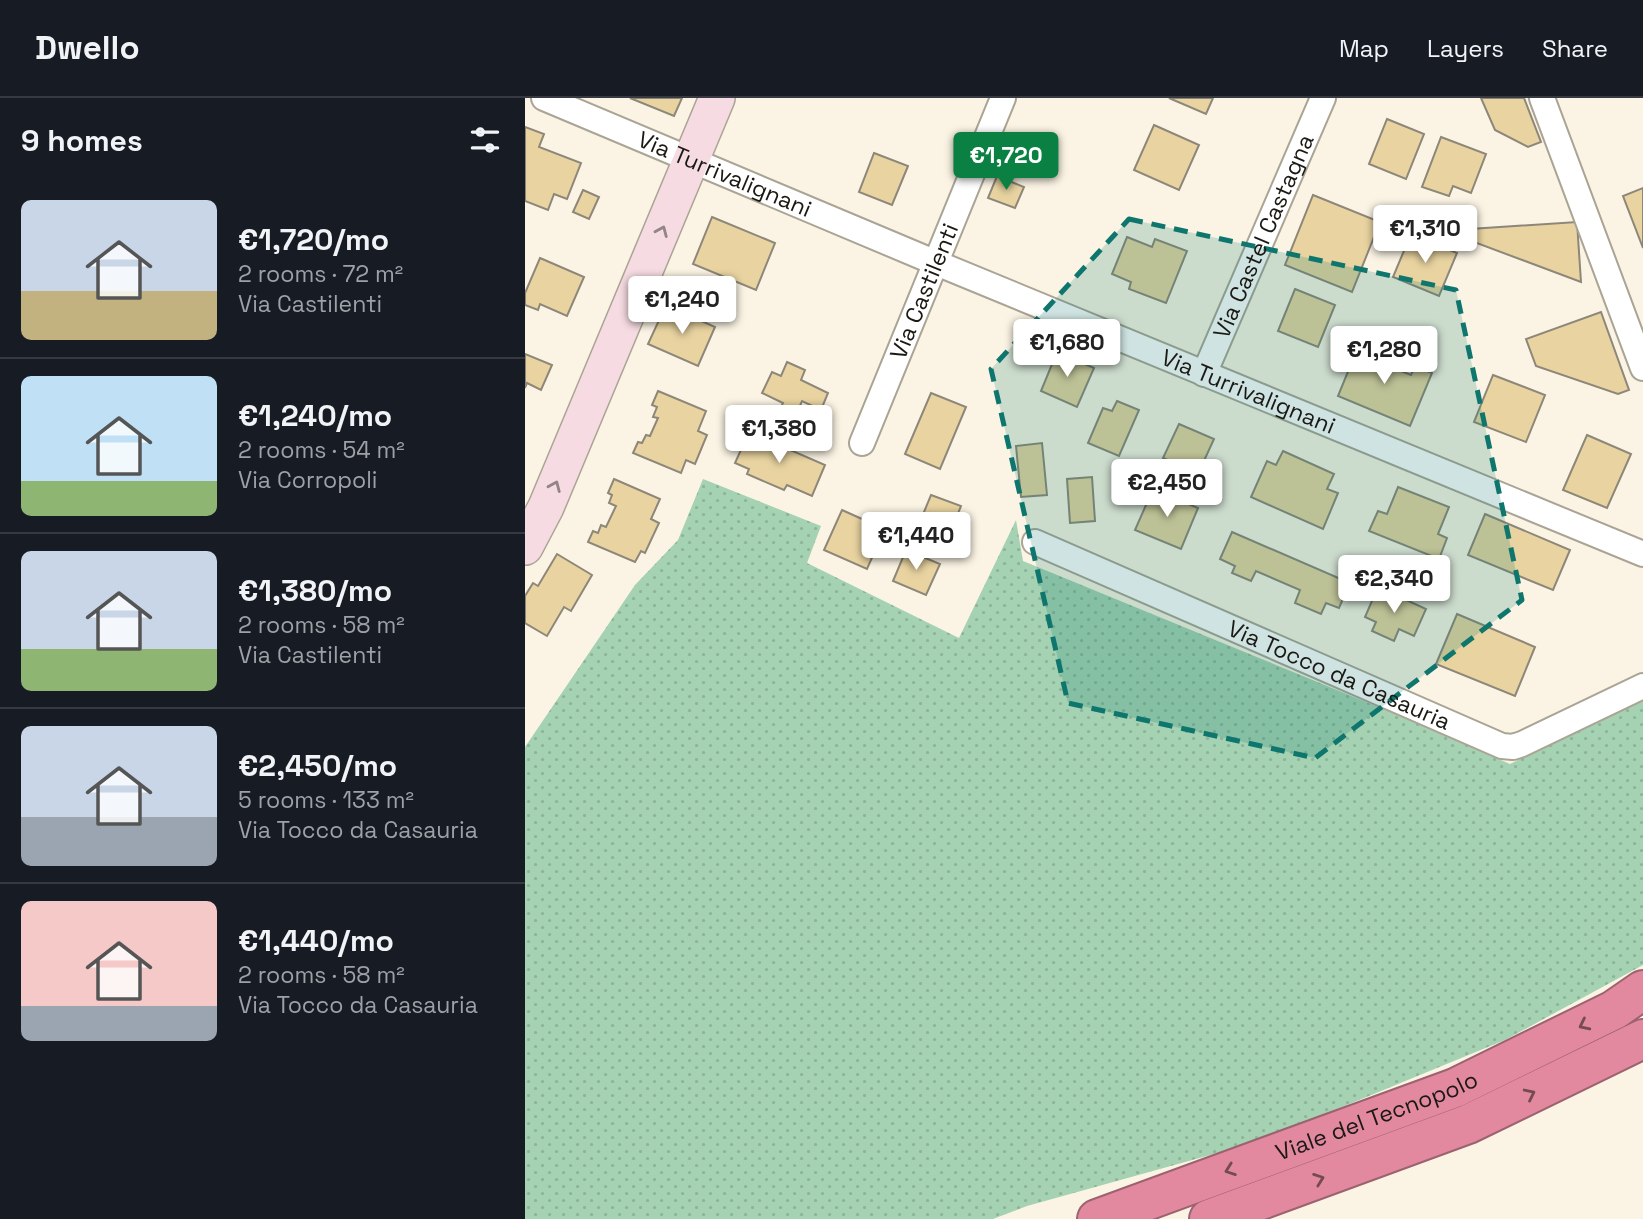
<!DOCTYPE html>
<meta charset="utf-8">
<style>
body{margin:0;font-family:"Space Grotesk",sans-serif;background:#242831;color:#f1f3f6;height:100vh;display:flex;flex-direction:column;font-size:26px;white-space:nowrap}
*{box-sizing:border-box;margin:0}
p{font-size:23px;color:#9ea1a6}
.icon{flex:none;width:38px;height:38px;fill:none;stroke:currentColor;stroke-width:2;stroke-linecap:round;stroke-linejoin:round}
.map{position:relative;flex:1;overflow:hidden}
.details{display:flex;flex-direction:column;background:#171b24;width:525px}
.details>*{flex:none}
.price{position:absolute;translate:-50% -60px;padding:0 16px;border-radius:7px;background:#fff;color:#222;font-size:23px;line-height:46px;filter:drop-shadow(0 2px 4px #0008)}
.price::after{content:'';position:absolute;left:50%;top:42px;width:21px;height:16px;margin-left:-10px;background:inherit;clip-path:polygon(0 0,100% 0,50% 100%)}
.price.current{background:#0b8043;color:#fff}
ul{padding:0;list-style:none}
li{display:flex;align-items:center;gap:21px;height:175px;padding:0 21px}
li+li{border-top:2px solid #363941}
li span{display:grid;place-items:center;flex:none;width:196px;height:140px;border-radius:10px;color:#555}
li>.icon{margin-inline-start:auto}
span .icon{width:84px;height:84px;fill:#fffc;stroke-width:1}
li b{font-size:30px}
h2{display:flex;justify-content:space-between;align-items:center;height:84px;padding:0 21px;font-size:30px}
header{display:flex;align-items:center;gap:42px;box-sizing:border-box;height:98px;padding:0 35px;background:#171b24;border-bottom:2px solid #363941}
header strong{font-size:33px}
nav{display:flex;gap:38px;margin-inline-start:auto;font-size:24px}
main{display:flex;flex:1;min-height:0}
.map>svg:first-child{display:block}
</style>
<header>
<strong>Dwello</strong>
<nav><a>Map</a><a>Layers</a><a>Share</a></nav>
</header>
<main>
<section class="details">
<h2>9 homes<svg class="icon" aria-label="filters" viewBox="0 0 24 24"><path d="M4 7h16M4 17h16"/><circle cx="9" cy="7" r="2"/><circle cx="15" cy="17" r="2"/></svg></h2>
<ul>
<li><span style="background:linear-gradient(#c9d6e8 65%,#c2b280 0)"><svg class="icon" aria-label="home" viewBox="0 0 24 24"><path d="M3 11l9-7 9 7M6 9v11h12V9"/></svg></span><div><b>€1,720/mo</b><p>2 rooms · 72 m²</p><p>Via Castilenti</p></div></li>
<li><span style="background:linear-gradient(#bfe0f5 75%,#8fb573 0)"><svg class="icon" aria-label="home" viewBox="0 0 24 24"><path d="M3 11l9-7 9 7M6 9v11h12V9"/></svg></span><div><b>€1,240/mo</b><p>2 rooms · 54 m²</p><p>Via Corropoli</p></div></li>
<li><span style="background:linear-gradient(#c9d6e8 70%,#8fb573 0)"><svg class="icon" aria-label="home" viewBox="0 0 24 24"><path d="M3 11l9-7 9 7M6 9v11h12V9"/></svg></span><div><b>€1,380/mo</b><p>2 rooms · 58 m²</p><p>Via Castilenti</p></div></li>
<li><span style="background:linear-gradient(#c9d6e8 65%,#9aa5b1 0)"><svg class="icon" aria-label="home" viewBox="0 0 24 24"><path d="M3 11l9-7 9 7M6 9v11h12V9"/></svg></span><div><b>€2,450/mo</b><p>5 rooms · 133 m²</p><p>Via Tocco da Casauria</p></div></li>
<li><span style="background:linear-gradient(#f6c9c9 75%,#9aa5b1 0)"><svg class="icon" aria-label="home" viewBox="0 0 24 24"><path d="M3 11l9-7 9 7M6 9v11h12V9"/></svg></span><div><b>€1,440/mo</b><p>2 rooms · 58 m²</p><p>Via Tocco da Casauria</p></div></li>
</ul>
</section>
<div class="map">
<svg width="1118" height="1121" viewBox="0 0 1118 1121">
<defs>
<pattern id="green-dots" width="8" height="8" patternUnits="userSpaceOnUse" patternTransform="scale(1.75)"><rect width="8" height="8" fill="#a4d2b2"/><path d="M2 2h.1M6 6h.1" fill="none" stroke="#8db498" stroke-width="1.8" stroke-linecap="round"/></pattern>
</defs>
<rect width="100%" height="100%" fill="#fbf4e4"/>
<!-- green -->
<path fill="url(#green-dots)" d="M178,381l118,47 -14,37 152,75 57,-118 7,41 365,150 122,53 133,-66v267l-138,75 -248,102 -230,64 -34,13h-468v-472l110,-162 43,-45z"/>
<!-- building -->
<g fill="#e9d4a1" stroke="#8d8779" stroke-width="2">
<path d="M105,0h52l-8,18z"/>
<path d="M644,0h44l-7,16z"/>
<path d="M956,0h43l17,44 -13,5 -33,-17z"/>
<path d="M862,21l37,15 -18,45 -37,-15z"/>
<path d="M629,27l45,20 -20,45 -45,-20z"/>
<path d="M0,29l19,7 -5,13 42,16 -14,36 -13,-5 -6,16 -23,-9z"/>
<path d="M916,39l45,17 -15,39 -18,-7 -4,10 -27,-9z"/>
<path d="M349,55l34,13 -16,39 -33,-13z"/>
<path d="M472,78l27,11 -9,21 -27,-10z"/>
<path d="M1118,90v60l-20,-52z"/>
<path d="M58,92l16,7 -10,22 -16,-7z"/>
<path d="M788,97l67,27 -28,70 -67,-27z"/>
<path d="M187,119l63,26 -19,47 -63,-26z"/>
<path d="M1052,124l4,60 -115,-43 4,-10z"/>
<path d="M886,136l46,19 -18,43 -46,-19z"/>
<path d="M602,139l25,10 3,-8 32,12 -21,52 -37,-14 2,-7 -19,-8z"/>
<path d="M15,160l44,19 -17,39 -27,-12 -2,6 -13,-5v-12z"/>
<path d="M770,191l40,16 -17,42 -40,-16z"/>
<path d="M141,207l49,22 -17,39 -50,-22z"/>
<path d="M1076,214l28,78 -11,4 -82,-28 -10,-27z"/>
<path d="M835,244l22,9 -4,11 33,13 4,-9 17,7 -22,53 -72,-30z"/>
<path d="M532,254l37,16 -17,39 -36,-16z"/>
<path d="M0,256l27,11 -11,25 -14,-7 -2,5z"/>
<path d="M262,264l18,8 -4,10 27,13 -7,17 -19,-9 -6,14 -16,-6 3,-6 -21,-10 10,-21 9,4z"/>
<path d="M968,277l52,20 -19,47 -52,-20z"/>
<path d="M133,293l48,20 -8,20 9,4 -12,29 -9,-4 -5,13 -48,-20 5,-11 4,1 4,-8 4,1 8,-18 -5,-1 4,-10 -5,-2z"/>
<path d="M406,295l35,14 -26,62 -35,-15z"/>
<path d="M592,303l22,9 -20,46 -31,-13 15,-35 9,3z"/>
<path d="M654,326l35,15 -16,35 -35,-16z"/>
<path d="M224,334l76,33 -13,31 -25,-11 -3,5 -37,-16 2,-5 -14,-6z"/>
<path d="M1062,337l44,19 -24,54 -44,-18z"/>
<path d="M517,345l5,52 -26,2 -5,-51z"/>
<path d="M758,353l51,23 -7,15 11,4 -15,36 -72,-32 16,-36 9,4z"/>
<path d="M567,379l3,44 -25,2 -3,-44z"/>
<path d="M89,381l46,20 -9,20 8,4 -14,30 -4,-2 -6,11 -47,-20 5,-11 5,2 3,-8 5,2 10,-21 -7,-3 3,-8 -4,-2z"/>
<path d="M873,389l51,20 -11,27 9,4 -8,21 -70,-28 9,-20 9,3z"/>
<path d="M628,391l45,19 -17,41 -46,-19z"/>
<path d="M406,397l30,11 -14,35 -30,-12z"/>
<path d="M317,412l29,13 -6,13 14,6 -12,27 -43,-19z"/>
<path d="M960,416l85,36 -17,40 -85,-35z"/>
<path d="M707,434l118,51 -11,25 -13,-5 -5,11 -26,-11 5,-13 -44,-19 -5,10 -19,-8 3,-7 -15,-7z"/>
<path d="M381,452l34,14 -14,31 -33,-14z"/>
<path d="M32,456l35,21 -21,36 -7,-4 -17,29 -22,-13v-27l8,-13 5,3z"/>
<path d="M853,489l48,22 -12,27 -15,-7 -5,12 -22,-10 4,-9 -11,-5z"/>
<path d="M932,516l78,33 -20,49 -79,-32z"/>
</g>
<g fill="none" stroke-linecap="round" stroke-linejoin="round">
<defs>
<g id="street">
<path id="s1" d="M19,0l390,164 709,292"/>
<path d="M1017,0l101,270"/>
<path id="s2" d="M679,276l119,-276"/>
<path id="s3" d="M337,345l141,-345"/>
<path id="s4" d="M510,444l467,204 11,1 9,-3 121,-58"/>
</g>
<path id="secondary" d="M0,449l21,-40 171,-409"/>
<g id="highway">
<path id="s5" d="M572,1121l358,-131 159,-78 29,-20"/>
<path d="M684,1121l259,-95 175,-85"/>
</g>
</defs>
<!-- street casing -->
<use href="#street" stroke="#aaa495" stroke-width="28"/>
<!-- secondary casing -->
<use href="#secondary" stroke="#aaa495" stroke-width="38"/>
<!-- highway casing -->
<use href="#highway" stroke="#9c626f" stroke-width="42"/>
<!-- street -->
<use href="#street" stroke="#fff" stroke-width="24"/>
<!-- secondary -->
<use href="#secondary" stroke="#f6dce2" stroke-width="35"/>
<!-- highway -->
<use href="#highway" stroke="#e289a0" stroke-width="38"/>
</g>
<!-- one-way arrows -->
<defs><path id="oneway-chevron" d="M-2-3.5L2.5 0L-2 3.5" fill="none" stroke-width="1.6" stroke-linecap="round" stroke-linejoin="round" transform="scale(1.75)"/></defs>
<g stroke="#938485">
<use href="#oneway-chevron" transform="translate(137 133) rotate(-67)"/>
<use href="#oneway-chevron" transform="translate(30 388) rotate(-67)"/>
</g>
<g stroke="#754b52">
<use href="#oneway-chevron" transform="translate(1059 927) rotate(154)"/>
<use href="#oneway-chevron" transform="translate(1005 996) rotate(-26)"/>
<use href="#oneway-chevron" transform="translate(705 1072) rotate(160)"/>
<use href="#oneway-chevron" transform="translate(794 1081) rotate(-20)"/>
</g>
<!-- marked area -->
<path fill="#0f766e" fill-opacity="0.2" stroke="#0f766e" stroke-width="5" stroke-dasharray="14 9" stroke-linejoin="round" d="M604,121l327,71 66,310 -207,158 -247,-55 -77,-334z"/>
<g text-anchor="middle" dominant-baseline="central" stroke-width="7" stroke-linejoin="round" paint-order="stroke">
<!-- street labels -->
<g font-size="23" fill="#1b1913" stroke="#fff">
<text stroke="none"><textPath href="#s1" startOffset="196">Via Turrivalignani</textPath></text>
<text stroke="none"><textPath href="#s2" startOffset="150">Via Castel Castagna</textPath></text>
<text stroke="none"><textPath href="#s3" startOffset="164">Via Castilenti</textPath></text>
<text stroke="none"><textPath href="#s1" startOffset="763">Via Turrivalignani</textPath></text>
<text stroke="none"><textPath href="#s4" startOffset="332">Via Tocco da Casauria</textPath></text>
<text stroke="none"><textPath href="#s5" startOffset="298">Viale del Tecnopolo</textPath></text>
</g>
</g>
</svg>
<b class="price current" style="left:481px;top:94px">€1,720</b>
<b class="price" style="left:900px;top:167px">€1,310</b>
<b class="price" style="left:157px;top:238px">€1,240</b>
<b class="price" style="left:542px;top:281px">€1,680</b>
<b class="price" style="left:859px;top:288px">€1,280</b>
<b class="price" style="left:254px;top:367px">€1,380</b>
<b class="price" style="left:642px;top:421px">€2,450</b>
<b class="price" style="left:391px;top:474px">€1,440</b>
<b class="price" style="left:869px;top:517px">€2,340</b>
</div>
</main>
